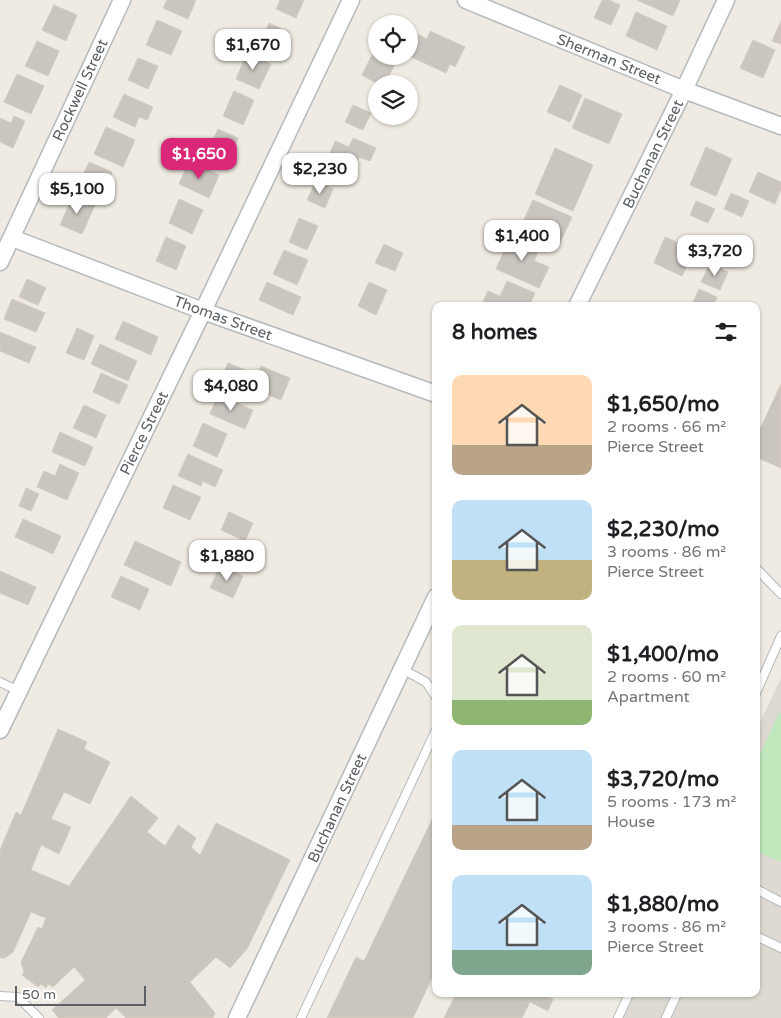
<!DOCTYPE html>
<meta charset="utf-8">
<style>
body{margin:0;font-family:"Varela Round",sans-serif;background:#f2f2f2;color:#202124;height:100vh;display:flex;flex-direction:column;font-size:19px;white-space:nowrap}
*{box-sizing:border-box;margin:0}
p{font-size:16px;color:#757577}
.icon{flex:none;width:28px;height:28px;fill:none;stroke:currentColor;stroke-width:2;stroke-linecap:round;stroke-linejoin:round}
.map{position:relative;flex:1;overflow:hidden}
.drawer{position:absolute;left:432px;top:302px;width:328px;height:695px;display:flex;flex-direction:column;background:#fff;border-radius:10px;box-shadow:0 1px 4px #0004}
.drawer>*{flex:none}
.fabs{position:absolute;left:368px;top:15px;display:grid;gap:10px}
.fabs a{display:grid;place-items:center;width:50px;height:50px;border-radius:50%;background:#fff;box-shadow:0 1px 4px #0004;font-size:25px}
.scale{position:absolute;left:15px;bottom:12px;width:131px;box-sizing:border-box;padding-left:5px;border:2px solid #5a6064;border-top:0;font-size:14px;line-height:18px;white-space:nowrap;color:#5a6064;-webkit-text-stroke:4px #fff;paint-order:stroke}
.price{position:absolute;translate:-50% -42px;padding:0 11px;border-radius:10px;background:#fff;color:#222;font-size:16px;line-height:32px;filter:drop-shadow(0 1px 2px #0008)}
.price::after{content:'';position:absolute;left:50%;top:30px;width:15px;height:11px;margin-left:-8px;background:inherit;clip-path:polygon(0 0,100% 0,50% 100%)}
.price.on{background:#db2777;color:#fff}
ul{padding:0;list-style:none}
li{display:flex;align-items:center;gap:15px;height:125px;padding:0 20px}
li span{display:grid;place-items:center;flex:none;width:140px;height:100px;border-radius:10px;color:#555}
li>.icon{margin-inline-start:auto}
span .icon{width:60px;height:60px;fill:#fffc;stroke-width:1}
li b{font-size:21px}
h2{display:flex;justify-content:space-between;align-items:center;height:60px;padding:0 20px;font-size:21px}
.map>svg:first-child{display:block}
</style>
<div class="map">
<svg width="781" height="1018" viewBox="0 0 781 1018">
<rect width="100%" height="100%" fill="#efebe2"/>
<!-- education -->
<path fill="#dedad1" d="M781,678v340h-159l11,-24h123v-263z"/>
<!-- green -->
<path fill="#c0e8bc" d="M779,713h2v149l-25,-11v-88z"/>
<!-- building -->
<g fill="#cac5bf" stroke="#d4ccc0">
<path d="M167,0h29l-8,19 -25,-11z"/>
<path d="M280,0h24l-8,18 -20,-9z"/>
<path d="M602,0h7l11,5 -9,20 -17,-7z"/>
<path d="M637,0h43l-7,16z"/>
<path d="M54,5l23,10 -11,26 -24,-11z"/>
<path d="M636,12l31,14 -10,24 -31,-14z"/>
<path d="M157,20l25,11 -11,24 -25,-10z"/>
<path d="M781,21v23l-9,-3z"/>
<path d="M269,23l20,9 -10,22 -20,-9z"/>
<path d="M409,30l18,9 3,-8 35,16 -10,20 -5,-3 -4,9 -37,-17z"/>
<path d="M753,40l22,10 -12,28 -23,-10z"/>
<path d="M37,41l22,10 -11,25 -23,-10z"/>
<path d="M247,53l24,11 -12,25 -23,-10z"/>
<path d="M373,53l22,11 -10,20h-7l-16,-9z"/>
<path d="M138,58l20,8 -10,23 -20,-9z"/>
<path d="M17,74l27,12 -13,28 -27,-12z"/>
<path d="M560,85l22,10 -12,27 -23,-10z"/>
<path d="M234,91l20,9 -11,25 -20,-9z"/>
<path d="M124,94l29,13 -6,13 -8,-3 -4,10 -22,-10z"/>
<path d="M585,98l37,16 -13,30 -37,-16z"/>
<path d="M353,105l18,8 -8,17 -18,-8z"/>
<path d="M14,116l11,5 -12,27 -13,-6v-24l11,5z"/>
<path d="M106,127l29,13 -12,27 -29,-13z"/>
<path d="M218,129l20,9 -11,24 -20,-9z"/>
<path d="M353,138l23,10 -6,13 -11,-4 -6,13 -25,-12 7,-17 14,6z"/>
<path d="M173,142l18,8 -7,16 -19,-8z"/>
<path d="M706,147l26,12 -16,37 -26,-11z"/>
<path d="M555,148l38,17 -20,46 -38,-17z"/>
<path d="M189,161l30,14 -10,23 -30,-14z"/>
<path d="M89,162l23,10 -12,27 -23,-10z"/>
<path d="M758,172l23,10v7l-6,15 -26,-12z"/>
<path d="M316,181l17,8 -8,19 -18,-8z"/>
<path d="M731,193l18,8 -7,16 -18,-8z"/>
<path d="M73,195l22,10 -13,29 -22,-9z"/>
<path d="M179,199l24,11 -11,24 -23,-11z"/>
<path d="M533,200l39,17 -13,28 -39,-17z"/>
<path d="M696,201l19,8 -7,14 -18,-8z"/>
<path d="M299,218l19,8 -11,24 -18,-8z"/>
<path d="M511,235l29,12 -6,14 15,6 -10,21 -43,-19z"/>
<path d="M166,237l20,9 -10,24 -20,-9z"/>
<path d="M665,237l29,13 -12,26 -28,-13z"/>
<path d="M384,244l19,9 -8,18 -20,-8z"/>
<path d="M284,250l24,10 -11,25 -24,-11z"/>
<path d="M710,263l18,9 -8,18 -19,-8z"/>
<path d="M27,279l19,9 -8,17 -19,-8z"/>
<path d="M507,281l28,12 -6,13h-48l7,-15 12,5z"/>
<path d="M267,282l34,15 -8,18 -34,-15z"/>
<path d="M369,282l18,8 -11,25 -18,-9z"/>
<path d="M699,289l18,8 -4,9h-22z"/>
<path d="M12,299l33,14 -9,19 -32,-13z"/>
<path d="M123,321l35,16 -7,18 -36,-16z"/>
<path d="M77,328l17,8 -10,24 -18,-7z"/>
<path d="M0,332l36,15 -7,16 -29,-12z"/>
<path d="M100,344l37,17 -9,20 -37,-17z"/>
<path d="M228,363l29,12 4,-9 29,12 -9,22 -25,-10 -3,8 -34,-14z"/>
<path d="M101,373l27,12 -9,19 -26,-12z"/>
<path d="M781,384v84l-25,-11v-19z"/>
<path d="M218,395l35,15 -8,19 -35,-15z"/>
<path d="M84,405l22,10 -10,23 -23,-10z"/>
<path d="M203,423l24,11 -10,23 -24,-11z"/>
<path d="M60,432l33,15 -8,19 -33,-14z"/>
<path d="M188,454l35,16 -8,17 -12,-6 -2,5 -23,-10z"/>
<path d="M60,464l19,9 -12,27 -30,-13 7,-16 11,5z"/>
<path d="M173,485l28,12 -11,23 -27,-12z"/>
<path d="M26,488l13,6 -8,17 -12,-5z"/>
<path d="M229,512l24,11 -8,18 -24,-11z"/>
<path d="M23,519l38,17 -8,18 -38,-17z"/>
<path d="M135,541l46,21 -10,24 -47,-21z"/>
<path d="M220,566l23,10 -10,22 -23,-10z"/>
<path d="M0,571l36,16 -8,18 -28,-12z"/>
<path d="M121,576l28,13 -9,21 -29,-13z"/>
<path d="M58,729l29,13 -3,7 26,13 -20,42 -26,-12 -13,27 20,8 -12,27 -18,-9 -10,25 38,16 62,-90 27,22 -11,14 18,14 13,-21 18,13 -5,9 9,8 16,-32 74,37 -43,89 -17,19 -14,-11 -26,25 25,31 -2,5h-87l-10,-10 -10,10h-47l-7,-8 33,-30 -11,-13 -21,20 -5,-3 -2,4 -5,-4 -3,3 -16,-12 2,-3 -3,-10 17,-35 4,2 4,-11 -15,-6 -18,40 -8,6h-5v-108l16,-38 5,3z"/>
<path d="M436,811v158l-23,49h-86l29,-61 8,4z"/>
<path d="M456,994h86l11,5 -5,12 -18,-9 -8,16h-78z"/>
</g>
<g fill="none" stroke-linecap="round" stroke-linejoin="round">
<defs>
<g id="lane">
<path d="M756,568l25,26"/>
<path d="M402,669l24,13 10,15"/>
<path d="M0,682l19,9"/>
<path d="M756,693l25,-57"/>
<path d="M756,889l25,13"/>
<path d="M756,936l25,12"/>
<path d="M0,996l18,1 21,21"/>
<path d="M301,1018l135,-288"/>
<path d="M618,1018l11,-24"/>
<path d="M666,1018l11,-24"/>
</g>
<g id="street">
<path d="M466,0l218,90 97,36"/>
<path d="M12,238l191,73 233,83"/>
<path d="M0,262l122,-262"/>
<path d="M577,306l107,-216 42,-90"/>
<path d="M0,730l203,-419 148,-311"/>
<path d="M237,1018l199,-421"/>
</g>
</defs>
<!-- lane casing -->
<use href="#lane" stroke="#b5b9be" stroke-width="10"/>
<!-- street casing -->
<use href="#street" stroke="#b5b9be" stroke-width="19"/>
<!-- lane -->
<use href="#lane" stroke="#fff" stroke-width="8"/>
<!-- street -->
<use href="#street" stroke="#fff" stroke-width="16"/>
</g>
<g text-anchor="middle" dominant-baseline="central" stroke-width="4" stroke-linejoin="round" paint-order="stroke">
<!-- street labels -->
<g font-size="15" fill="#5a6064" stroke="#fff">
<text transform="translate(609 59) rotate(22)">Sherman Street</text>
<text transform="translate(80 90) rotate(-65)">Rockwell Street</text>
<text transform="translate(653 154) rotate(-64)">Buchanan Street</text>
<text transform="translate(223 318) rotate(20)">Thomas Street</text>
<text transform="translate(144 433) rotate(-64)">Pierce Street</text>
<text transform="translate(337 808) rotate(-65)">Buchanan Street</text>
</g>
</g>
</svg>
<div class="fabs">
<a><svg class="icon" aria-label="locate" viewBox="0 0 24 24"><circle cx="12" cy="12" r="6"/><path d="M12 2v4M12 18v4M2 12h4M18 12h4"/></svg></a>
<a><svg class="icon" aria-label="layers" viewBox="0 0 24 24"><path d="M12 4l9 5-9 5-9-5zM3 14l9 5 9-5"/></svg></a>
</div>
<div class="scale">50 m</div>
<b class="price" style="left:253px;top:71px">$1,670</b>
<b class="price on" style="left:199px;top:180px">$1,650</b>
<b class="price" style="left:320px;top:195px">$2,230</b>
<b class="price" style="left:77px;top:215px">$5,100</b>
<b class="price" style="left:522px;top:262px">$1,400</b>
<b class="price" style="left:715px;top:277px">$3,720</b>
<b class="price" style="left:231px;top:412px">$4,080</b>
<b class="price" style="left:227px;top:582px">$1,880</b>
<section class="drawer">
<h2>8 homes<svg class="icon" aria-label="filters" viewBox="0 0 24 24"><path d="M4 7h16M4 17h16"/><circle cx="9" cy="7" r="2"/><circle cx="15" cy="17" r="2"/></svg></h2>
<ul>
<li><span style="background:linear-gradient(#ffd9b3 70%,#b9a48a 0)"><svg class="icon" aria-label="home" viewBox="0 0 24 24"><path d="M3 11l9-7 9 7M6 9v11h12V9"/></svg></span><div><b>$1,650/mo</b><p>2 rooms · 66 m²</p><p>Pierce Street</p></div></li>
<li><span style="background:linear-gradient(#bfe0f5 60%,#c2b280 0)"><svg class="icon" aria-label="home" viewBox="0 0 24 24"><path d="M3 11l9-7 9 7M6 9v11h12V9"/></svg></span><div><b>$2,230/mo</b><p>3 rooms · 86 m²</p><p>Pierce Street</p></div></li>
<li><span style="background:linear-gradient(#dfe7d0 75%,#8fb573 0)"><svg class="icon" aria-label="home" viewBox="0 0 24 24"><path d="M3 11l9-7 9 7M6 9v11h12V9"/></svg></span><div><b>$1,400/mo</b><p>2 rooms · 60 m²</p><p>Apartment</p></div></li>
<li><span style="background:linear-gradient(#bfe0f5 75%,#b9a48a 0)"><svg class="icon" aria-label="home" viewBox="0 0 24 24"><path d="M3 11l9-7 9 7M6 9v11h12V9"/></svg></span><div><b>$3,720/mo</b><p>5 rooms · 173 m²</p><p>House</p></div></li>
<li><span style="background:linear-gradient(#bfe0f5 75%,#7fa58c 0)"><svg class="icon" aria-label="home" viewBox="0 0 24 24"><path d="M3 11l9-7 9 7M6 9v11h12V9"/></svg></span><div><b>$1,880/mo</b><p>3 rooms · 86 m²</p><p>Pierce Street</p></div></li>
</ul>
</section>
</div>
